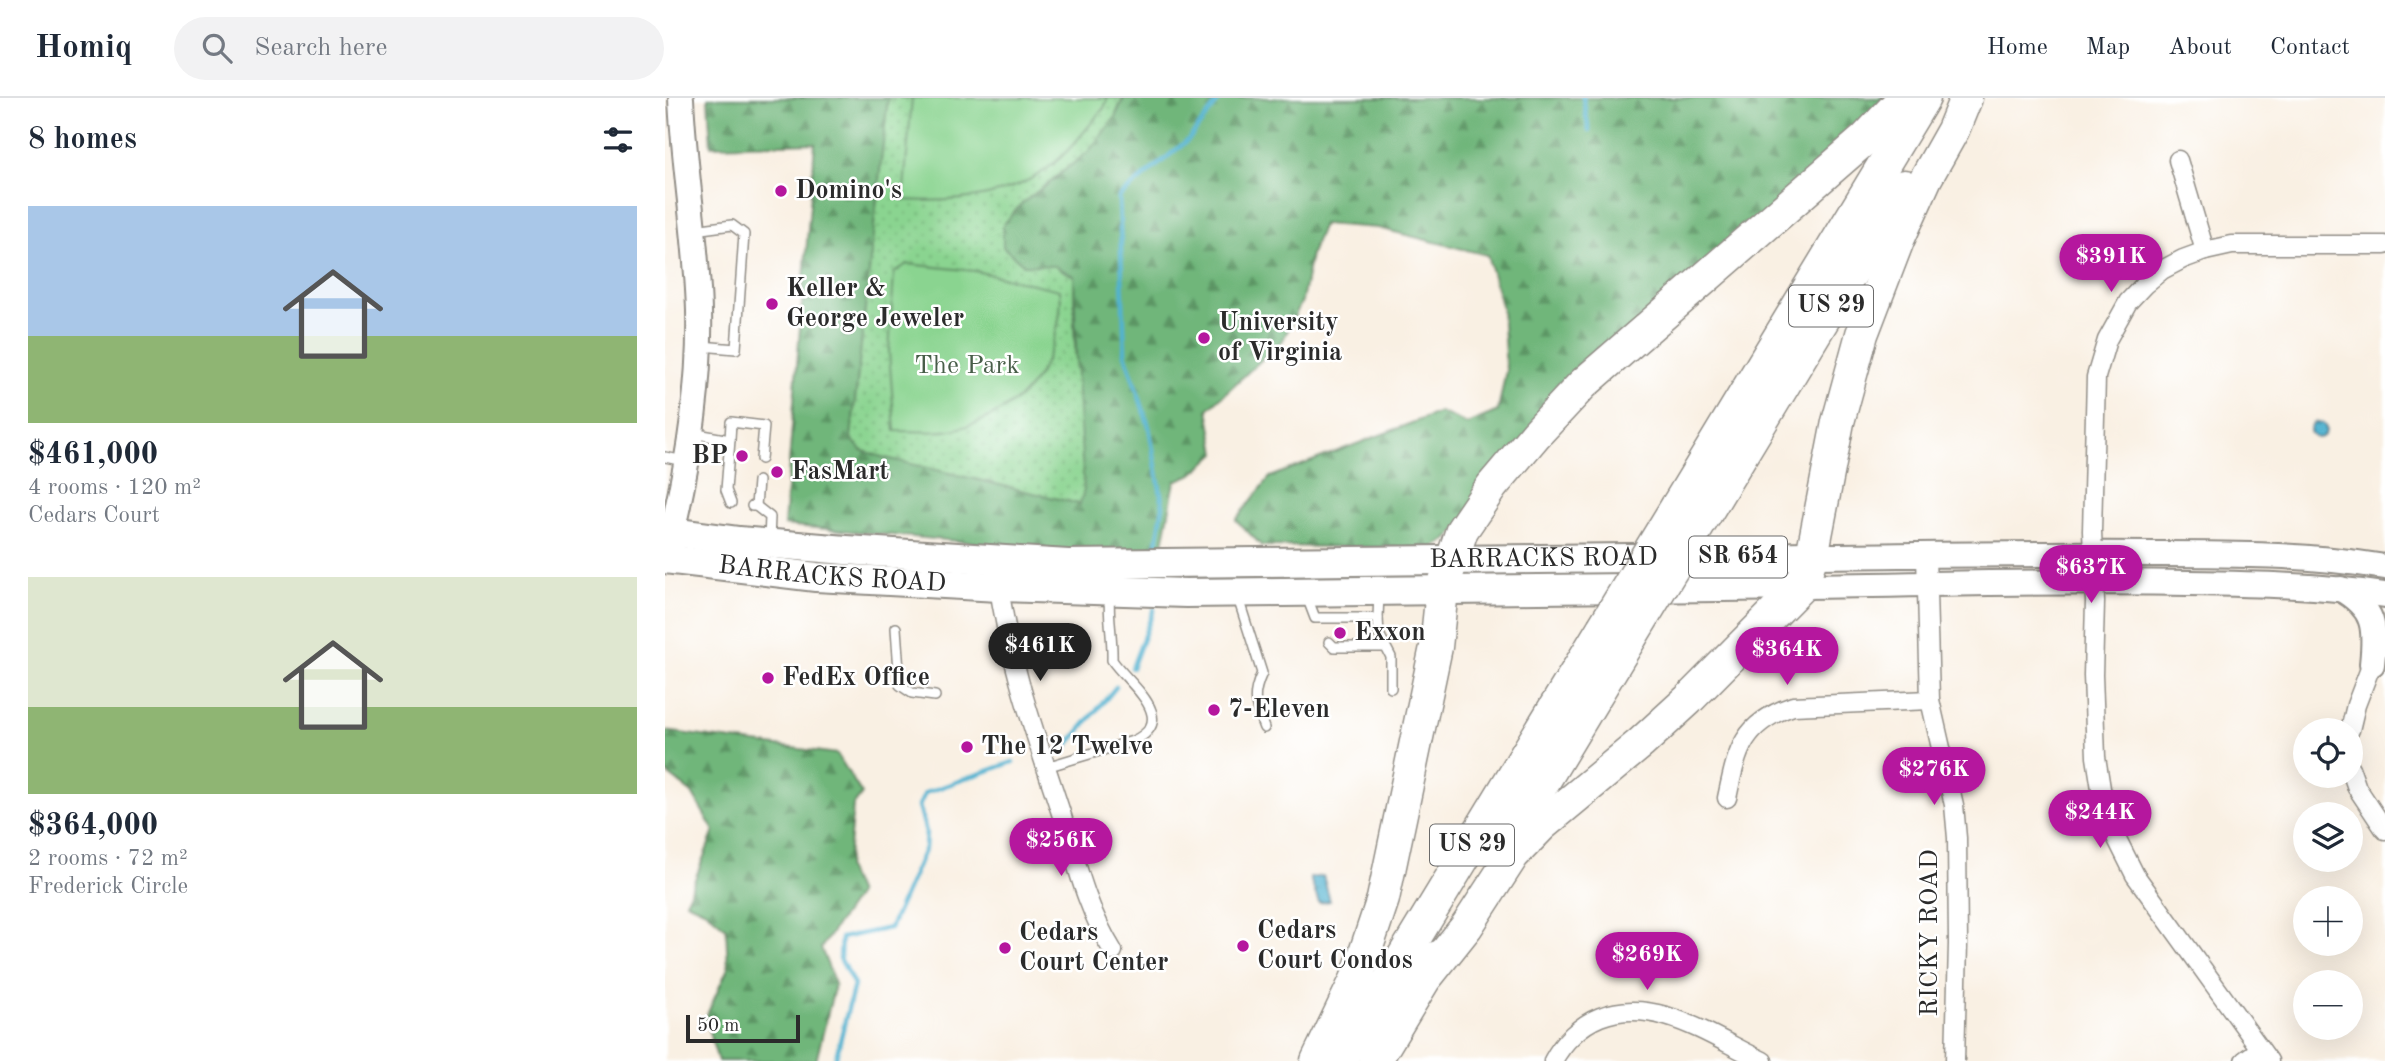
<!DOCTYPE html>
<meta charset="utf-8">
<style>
body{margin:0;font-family:"Old Standard TT",serif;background:#f2f2f3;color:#1f2937;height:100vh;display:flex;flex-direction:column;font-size:26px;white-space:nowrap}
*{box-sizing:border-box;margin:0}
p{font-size:23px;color:#747a83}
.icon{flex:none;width:38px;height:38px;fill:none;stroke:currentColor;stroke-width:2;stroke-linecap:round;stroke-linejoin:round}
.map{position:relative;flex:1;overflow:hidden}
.drawer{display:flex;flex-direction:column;background:#fff;width:665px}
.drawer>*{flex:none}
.tools{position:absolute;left:1628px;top:620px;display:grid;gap:14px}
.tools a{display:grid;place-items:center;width:70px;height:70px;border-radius:50%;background:#fff;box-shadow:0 7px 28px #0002;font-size:35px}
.scale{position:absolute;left:21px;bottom:18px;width:114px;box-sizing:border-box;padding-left:7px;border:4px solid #2b2b2b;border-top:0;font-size:19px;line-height:24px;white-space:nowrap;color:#2b2b2b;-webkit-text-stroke:5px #fff;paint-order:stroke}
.price{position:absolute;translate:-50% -60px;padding:0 16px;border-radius:24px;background:#b5179e;color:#fff;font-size:23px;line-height:46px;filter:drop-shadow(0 2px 4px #0008)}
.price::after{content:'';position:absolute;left:50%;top:42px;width:21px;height:16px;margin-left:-10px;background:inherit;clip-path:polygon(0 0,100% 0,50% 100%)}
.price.on{background:#222;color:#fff}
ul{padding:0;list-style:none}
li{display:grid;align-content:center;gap:14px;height:371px;padding:0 28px}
li span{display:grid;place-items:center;height:217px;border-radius:0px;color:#555}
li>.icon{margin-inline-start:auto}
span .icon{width:126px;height:126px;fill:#fffc;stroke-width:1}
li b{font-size:30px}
h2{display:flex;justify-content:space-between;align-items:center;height:84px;padding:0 28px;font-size:30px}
header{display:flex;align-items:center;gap:42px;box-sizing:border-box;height:98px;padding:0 35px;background:#fff;border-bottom:2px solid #e0e1e3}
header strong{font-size:33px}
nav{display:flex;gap:38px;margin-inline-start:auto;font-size:24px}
.search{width:490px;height:63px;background:#f2f2f3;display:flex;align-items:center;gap:18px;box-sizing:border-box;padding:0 24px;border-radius:38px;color:#747a83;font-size:26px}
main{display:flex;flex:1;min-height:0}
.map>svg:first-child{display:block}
</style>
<header>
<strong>Homiq</strong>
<div class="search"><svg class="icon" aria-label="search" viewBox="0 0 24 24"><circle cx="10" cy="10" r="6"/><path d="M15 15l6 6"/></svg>Search here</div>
<nav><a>Home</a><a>Map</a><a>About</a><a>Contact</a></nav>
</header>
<main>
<section class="drawer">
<h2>8 homes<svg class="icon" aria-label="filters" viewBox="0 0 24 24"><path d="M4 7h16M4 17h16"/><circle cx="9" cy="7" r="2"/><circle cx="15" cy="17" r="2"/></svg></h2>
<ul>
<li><span style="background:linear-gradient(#a9c7e8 60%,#8fb573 0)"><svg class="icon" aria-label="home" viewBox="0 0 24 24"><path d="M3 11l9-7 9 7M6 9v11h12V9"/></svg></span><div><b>$461,000</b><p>4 rooms · 120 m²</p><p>Cedars Court</p></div></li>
<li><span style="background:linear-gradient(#dfe7d0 60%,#8fb573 0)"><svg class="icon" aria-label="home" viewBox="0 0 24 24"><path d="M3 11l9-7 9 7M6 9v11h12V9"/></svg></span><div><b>$364,000</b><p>2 rooms · 72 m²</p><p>Frederick Circle</p></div></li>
</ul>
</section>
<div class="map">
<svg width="1720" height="963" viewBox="0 0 1720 963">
<defs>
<pattern id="forest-firs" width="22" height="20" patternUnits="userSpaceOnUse" patternTransform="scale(1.75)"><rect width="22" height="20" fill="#6fb67a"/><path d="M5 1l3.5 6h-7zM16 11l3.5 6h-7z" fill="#5b9464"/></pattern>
<pattern id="park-dots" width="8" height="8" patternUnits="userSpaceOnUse" patternTransform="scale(1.75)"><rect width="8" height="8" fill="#8ad490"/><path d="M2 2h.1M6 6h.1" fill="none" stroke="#77b67c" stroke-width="1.8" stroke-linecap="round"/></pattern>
<pattern id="water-ripples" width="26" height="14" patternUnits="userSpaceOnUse" patternTransform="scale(1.75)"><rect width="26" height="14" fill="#51b2d0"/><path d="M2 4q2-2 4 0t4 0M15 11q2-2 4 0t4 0" fill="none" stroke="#4391a9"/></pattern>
</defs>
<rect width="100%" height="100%" fill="#fff"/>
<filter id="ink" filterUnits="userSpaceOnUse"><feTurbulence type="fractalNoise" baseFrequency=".0143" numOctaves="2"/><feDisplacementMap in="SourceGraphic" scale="14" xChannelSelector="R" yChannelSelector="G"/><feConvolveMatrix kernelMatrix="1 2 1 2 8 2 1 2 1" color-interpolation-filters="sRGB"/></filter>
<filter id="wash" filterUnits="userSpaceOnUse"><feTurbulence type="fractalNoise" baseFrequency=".00686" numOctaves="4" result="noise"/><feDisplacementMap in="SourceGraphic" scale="28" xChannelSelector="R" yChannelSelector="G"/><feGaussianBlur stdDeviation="1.57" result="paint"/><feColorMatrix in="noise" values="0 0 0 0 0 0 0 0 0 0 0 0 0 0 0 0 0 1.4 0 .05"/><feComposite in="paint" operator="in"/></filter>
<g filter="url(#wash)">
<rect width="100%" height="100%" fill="#f9f0e3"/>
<!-- forest -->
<g fill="url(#forest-firs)" stroke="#4d7052" stroke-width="2">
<path d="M43,0h180l-37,340 10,12 21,7 198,47 -6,-228 -19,-9 -31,-2 -21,-18v-22l18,-21 35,-26 58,-59 10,-21h760l-437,442 -15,8 -170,-2 -26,-26 34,-43 170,-65 27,12 31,-13 8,-41 -4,-61 -15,-54 -109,-27 -55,-4 -12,30 -9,47 -19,39 -75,69 8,44 -23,21 -18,7 -15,79 -376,-35 31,-382 -104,3z"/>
<path d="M0,633l172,23 25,40 -9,12 -6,62 11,26 -37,54 14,36 -19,77h-98l-13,-42 23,-51 -2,-40 -20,-17 -20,-9 28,-71 -22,-38 -27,-21z"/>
</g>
<!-- park -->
<path fill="url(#park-dots)" stroke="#5a805e" stroke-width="2" d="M223,0h235l-9,21 -26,33 -67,52 -18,21v22l21,18 31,1 19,10v54l10,160 -4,14 -198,-47 -21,-7 -10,-12z"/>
<!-- pitch -->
<g fill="#8ad490" stroke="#5a805e" stroke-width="2">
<path d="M247,0h196l-4,10c-14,16 -27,34 -43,49 -43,41 -101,46 -158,43z"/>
<path d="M242,166l68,7 85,19c4,32 -13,82 -38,105 -15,14 -41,28 -62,33 -21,6 -44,3 -65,3l-6,-79 5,-79z"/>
</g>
<!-- water -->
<g fill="url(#water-ripples)" stroke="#3e6e7e" stroke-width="2">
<circle cx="1653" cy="332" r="8"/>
<path d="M658,778l7,25 -11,2 -9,-25z"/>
</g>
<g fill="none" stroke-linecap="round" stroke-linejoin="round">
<!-- stream -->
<g stroke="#51b2d0" stroke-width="4.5">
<path d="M918,0l6,33"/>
<path d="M491,451l7,-43 -14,-79 -24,-73 -6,-157 70,-58 32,-41"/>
<path d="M467,570l22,-59"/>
<path d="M401,649l50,-60"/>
<path d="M170,963l19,-76 -14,-27 1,-20 49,-10 35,-80 1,-16 -7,-26 6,-13 88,-31"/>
</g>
</g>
</g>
<g filter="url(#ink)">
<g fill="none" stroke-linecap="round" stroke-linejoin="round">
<defs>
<g id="lane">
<path d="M29,132l38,-5 12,9 -8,115 -35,-3"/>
<path d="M27,335l38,7 -4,50 5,13"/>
<path d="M65,342l1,-18 33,4 -3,33"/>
<path d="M0,359l19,4"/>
<path d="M87,408h4l2,-25"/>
<path d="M91,408l14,11 -1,23"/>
<path d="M642,499l8,21h63l1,-25"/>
<path d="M573,500l24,75c-11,24 -7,31 2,55"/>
<path d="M713,520l1,16 12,23v31"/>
<path d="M231,530l4,57 12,8 23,3"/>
<path d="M664,544l5,5h51"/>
<path d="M381,669l87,-26c48,-22 -6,-58 -21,-81 1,-23 -5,-45 -2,-68"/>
</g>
<g id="street">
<path d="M1513,62l27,91"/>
<path d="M1261,457l4,145 24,105 3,33 1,106 -3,117"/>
<path d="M333,481c10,81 39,160 64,237 14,46 25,94 51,135"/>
<path d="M1685,632l6,-25 20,-52"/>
<path d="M1685,670l7,20 28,42"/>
<path d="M1062,700c10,-47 15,-75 66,-92l137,-6"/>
<path d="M888,963c10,-19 27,-36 47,-44 56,-22 113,21 163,44"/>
<path d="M1579,963l16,-12"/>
<path d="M1604,963l-134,-186 -27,-54 -5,-20 -7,-44 -3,-82 2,-73 -3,-71 4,-154 11,-37 21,-38 16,-17 18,-15 21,-11 22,-8 27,-6h153"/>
</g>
<g id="secondary">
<path d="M3,451c19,-77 33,-159 31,-238 -2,-71 -15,-142 -18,-213"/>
<path d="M1147,458c115,-1 230,-3 345,-2 76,0 153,0 228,13"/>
<path d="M1136,488c130,-1 259,-6 388,-3 66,1 131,2 196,12"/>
<path d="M1676,491c34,20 35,38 31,75"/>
</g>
<g id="primary">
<path id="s1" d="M0,433l74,10 107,9 222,14 744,-8"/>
<path id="s2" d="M0,461l151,18 183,10 187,6 615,-7"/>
</g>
<g id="highway">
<path d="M1012,408l247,-408"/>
<path d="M1040,417l199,-329"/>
<path d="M841,746l125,-207"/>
<path d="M763,877l39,-49 46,-71 29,-30 99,-82 47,-43 113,-114 11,-30 26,-134 24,-88 36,-94 28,-62 27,-48 13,-32"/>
<path d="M652,963l39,-81 27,-81 53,-252 6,-57 20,-60 30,-44 44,-52 47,-50 282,-245 39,-41"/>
<path d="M675,963l263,-433"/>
<path d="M710,963l63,-104"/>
</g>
</defs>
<!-- lane casing -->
<use href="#lane" stroke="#928e87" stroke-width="12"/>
<!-- street casing -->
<use href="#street" stroke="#928e87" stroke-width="21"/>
<!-- secondary casing -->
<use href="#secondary" stroke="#928e87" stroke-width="28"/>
<!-- primary casing -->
<use href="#primary" stroke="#928e87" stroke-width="32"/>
<!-- highway casing -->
<use href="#highway" stroke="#928e87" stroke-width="35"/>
<!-- lane -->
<use href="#lane" stroke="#fff" stroke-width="9"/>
<!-- street -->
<use href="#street" stroke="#fff" stroke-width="18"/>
<!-- secondary -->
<use href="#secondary" stroke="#fff" stroke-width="24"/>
<!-- primary -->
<use href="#primary" stroke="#fff" stroke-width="28"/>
<!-- highway -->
<use href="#highway" stroke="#fff" stroke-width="32"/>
<defs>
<g id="highway-bridge">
<path d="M938,530l74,-122"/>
<path d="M966,539l74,-122"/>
</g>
</defs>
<!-- highway-bridge casing -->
<use href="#highway-bridge" stroke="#928e87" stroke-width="35" stroke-linecap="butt"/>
<!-- highway-bridge -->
<use href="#highway-bridge" stroke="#fff" stroke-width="32"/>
</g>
</g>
<!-- markers -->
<g fill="#b5179e" stroke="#fff" stroke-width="2.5">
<circle cx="116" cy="93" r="7"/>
<circle cx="107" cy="206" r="7"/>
<circle cx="539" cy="240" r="7"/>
<circle cx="77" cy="358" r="7"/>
<circle cx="112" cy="374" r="7"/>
<circle cx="675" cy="535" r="7"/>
<circle cx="103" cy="580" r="7"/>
<circle cx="549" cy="612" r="7"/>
<circle cx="302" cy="649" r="7"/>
<circle cx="578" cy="848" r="7"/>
<circle cx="340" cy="850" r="7"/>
</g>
<g text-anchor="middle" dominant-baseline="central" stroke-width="5" stroke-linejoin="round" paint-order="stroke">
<!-- shield labels -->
<g fill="#fff" stroke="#6b6b6b" stroke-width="2">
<rect x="1124" y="187.5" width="84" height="41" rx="5"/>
<rect x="1024" y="438.5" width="98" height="41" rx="5"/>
<rect x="765" y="726.5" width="84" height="41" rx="5"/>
</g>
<g font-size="24" font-weight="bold" fill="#2b2b2b">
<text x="1166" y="208">US 29</text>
<text x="1073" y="459">SR 654</text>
<text x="807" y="747">US 29</text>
</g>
<!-- poi labels -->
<g font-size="26" font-weight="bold" fill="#2b2b2b" stroke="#fff" text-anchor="start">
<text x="130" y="93">Domino's</text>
<text x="121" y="191">Keller &amp;<tspan x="121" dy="30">George Jeweler</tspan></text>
<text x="553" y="225">University<tspan x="553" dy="30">of Virginia</tspan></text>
<text x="63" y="358" text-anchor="end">BP</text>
<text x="126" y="374">FasMart</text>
<text x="689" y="535">Exxon</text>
<text x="117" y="580">FedEx Office</text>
<text x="563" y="612">7-Eleven</text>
<text x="316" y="649">The 12 Twelve</text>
<text x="592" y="833">Cedars<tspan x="592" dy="30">Court Condos</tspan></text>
<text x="354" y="835">Cedars<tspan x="354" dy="30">Court Center</tspan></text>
</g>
<!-- park labels -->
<g font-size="26" fill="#485e49" stroke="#fff">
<text x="302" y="268">The Park</text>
</g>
<!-- street labels -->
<g font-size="26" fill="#2b2b2b" stroke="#fff">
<text stroke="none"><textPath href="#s1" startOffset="880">BARRACKS ROAD</textPath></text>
<text stroke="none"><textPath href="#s2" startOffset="168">BARRACKS ROAD</textPath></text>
<text transform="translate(1265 835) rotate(-90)">RICKY ROAD</text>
</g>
</g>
</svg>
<div class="tools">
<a><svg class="icon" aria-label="locate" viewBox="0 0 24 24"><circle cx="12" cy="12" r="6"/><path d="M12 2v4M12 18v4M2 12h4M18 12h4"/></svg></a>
<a><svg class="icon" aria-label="layers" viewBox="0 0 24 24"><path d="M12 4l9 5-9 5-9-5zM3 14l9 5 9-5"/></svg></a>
<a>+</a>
<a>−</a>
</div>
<div class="scale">50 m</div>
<b class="price" style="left:1446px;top:196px">$391K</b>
<b class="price" style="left:1426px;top:507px">$637K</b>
<b class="price on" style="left:375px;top:585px">$461K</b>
<b class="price" style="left:1122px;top:589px">$364K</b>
<b class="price" style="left:1269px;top:709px">$276K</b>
<b class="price" style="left:1435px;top:752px">$244K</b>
<b class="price" style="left:396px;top:780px">$256K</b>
<b class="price" style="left:982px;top:894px">$269K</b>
</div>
</main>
